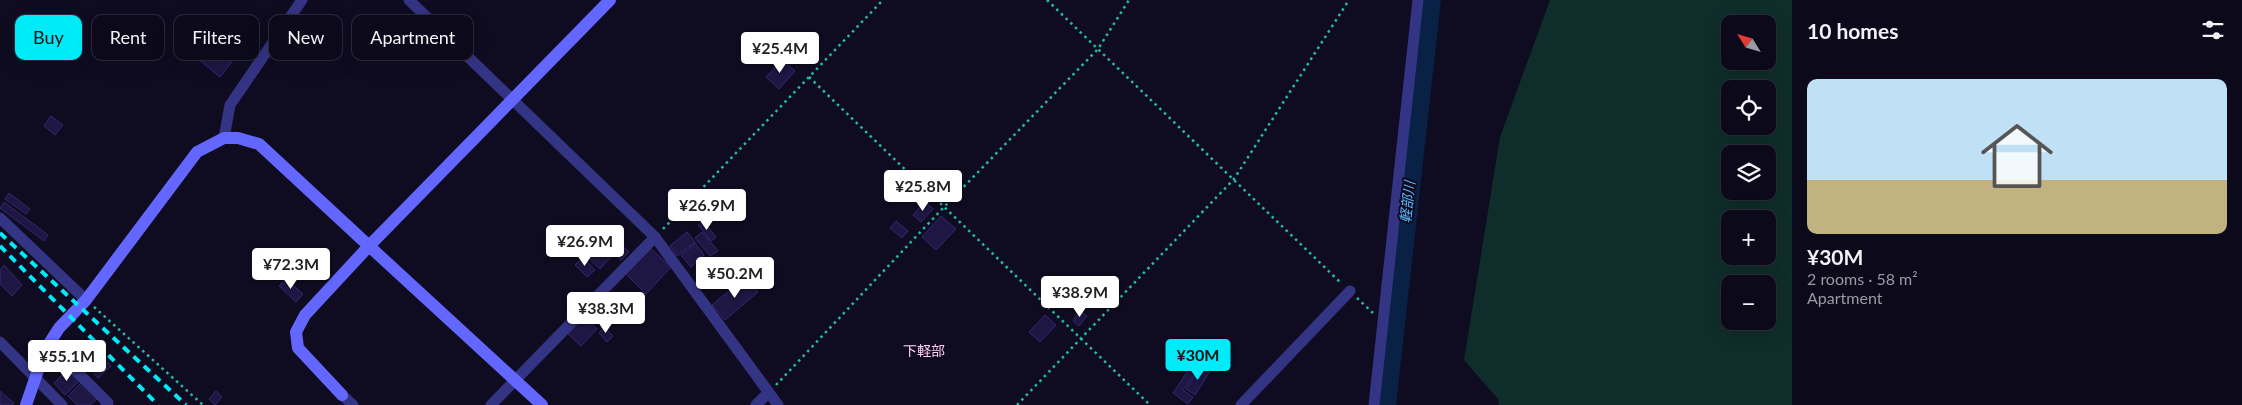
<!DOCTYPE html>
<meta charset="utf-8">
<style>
body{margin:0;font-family:Lato,"Noto Sans JP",sans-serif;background:#141223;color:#f1f3f6;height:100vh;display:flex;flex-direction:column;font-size:19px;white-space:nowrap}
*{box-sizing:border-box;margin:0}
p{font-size:16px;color:#9a9aa2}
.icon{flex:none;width:28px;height:28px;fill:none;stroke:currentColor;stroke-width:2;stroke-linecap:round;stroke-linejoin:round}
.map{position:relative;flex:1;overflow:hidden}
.drawer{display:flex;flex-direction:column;background:#0b091a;width:450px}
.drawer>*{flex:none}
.guide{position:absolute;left:15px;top:15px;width:475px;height:45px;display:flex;gap:10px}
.needle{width:32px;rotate:307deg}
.fabs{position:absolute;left:1721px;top:15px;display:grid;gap:10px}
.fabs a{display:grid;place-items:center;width:55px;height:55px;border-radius:10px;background:#0b091a;box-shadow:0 5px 20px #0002,0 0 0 1px #2b2a39;font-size:25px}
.price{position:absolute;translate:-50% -42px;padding:0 11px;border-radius:5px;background:#fff;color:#222;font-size:16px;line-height:32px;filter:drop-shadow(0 1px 2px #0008)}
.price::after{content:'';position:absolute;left:50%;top:30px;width:15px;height:11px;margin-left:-8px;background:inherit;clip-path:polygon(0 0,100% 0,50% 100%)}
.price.current{background:#00ebf8;color:#111}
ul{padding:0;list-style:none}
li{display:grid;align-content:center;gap:10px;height:265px;padding:0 15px}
li span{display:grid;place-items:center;height:155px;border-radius:10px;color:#555}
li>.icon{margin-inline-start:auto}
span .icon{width:90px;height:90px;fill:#fffc;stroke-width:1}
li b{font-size:21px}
h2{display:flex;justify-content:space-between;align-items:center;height:60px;padding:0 15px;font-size:21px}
.tag{padding:0 18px;border-radius:10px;background:#0b091a;box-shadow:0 5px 20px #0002,0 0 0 1px #2b2a39;font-size:18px;line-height:45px}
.tag.current{background:#00ebf8;color:#111}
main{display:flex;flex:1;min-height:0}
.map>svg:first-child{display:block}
</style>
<main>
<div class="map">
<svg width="1792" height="405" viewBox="0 0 1792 405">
<rect width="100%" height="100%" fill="#0f0c22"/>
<!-- green -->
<path fill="#0f2d2a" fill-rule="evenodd" d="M1550,0h242v405h-293l-1,-6 -34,-39 36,-223zM1730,24h38v37h-38zM1730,89h38v37h-38zM1730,154h38v37h-38zM1730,219h38v37h-38zM1730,284h38v37h-38z"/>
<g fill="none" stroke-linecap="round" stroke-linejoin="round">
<!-- river -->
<path stroke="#082145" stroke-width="22" d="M1385,405l45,-405"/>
</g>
<!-- building -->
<g fill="#1e1744" stroke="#332772">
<path d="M209,32l12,9 -6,8 3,3 3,-3 13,10 -14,18 -28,-23z"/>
<path d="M782,60l13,11 -16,18 -13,-12z"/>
<path d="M51,116l12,9 -8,10 -11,-9z"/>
<path d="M9,193l21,16 -4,5 -21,-15z"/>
<path d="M925,201l8,8 -12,13 -8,-7z"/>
<path d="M4,202l44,33 -4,6 -44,-33z"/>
<path d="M941,216l15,13 -20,21 -14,-13z"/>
<path d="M703,221l13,16 -5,4 -13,-16z"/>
<path d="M896,221l12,10 -6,7 -12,-10z"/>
<path d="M687,232l8,10 -18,14 -7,-10z"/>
<path d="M702,232l16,19 -8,5 -15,-18z"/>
<path d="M612,236l17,16 -8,8 -17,-16z"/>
<path d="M695,243l9,12 -13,12 -10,-12z"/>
<path d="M602,245l11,10 -13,14 -11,-10z"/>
<path d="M650,248l21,19 -25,27 -20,-20z"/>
<path d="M583,257l12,13 -8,7 -12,-12z"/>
<path d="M724,259l11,12 -19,17 -11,-13z"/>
<path d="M4,265l18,20 -10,11 -12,-12v-14z"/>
<path d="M746,277l12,15 -33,28 -13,-15z"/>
<path d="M286,279l17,15 -7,8 -17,-16z"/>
<path d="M1080,311l7,5 -8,10 -6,-5z"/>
<path d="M1045,315l11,10 -16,17 -11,-10z"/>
<path d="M584,317l13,12 -16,17 -13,-12z"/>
<path d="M605,327l8,9 -6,6 -8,-9z"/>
<path d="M102,357l9,9 -13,12 -8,-9z"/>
<path d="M1196,359l6,5 -19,26 10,7 -5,7 -15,-11z"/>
<path d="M1201,367l8,6 -14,22 -9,-6z"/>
<path d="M68,369l11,12 -14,14 -11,-12z"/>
<path d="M81,383l16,16 -7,6h-13l-9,-9z"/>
<path d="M0,391l14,12 -2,2h-12z"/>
<path d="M216,391l6,6 -7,8 -6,-6z"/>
</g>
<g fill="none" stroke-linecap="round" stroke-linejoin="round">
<!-- path -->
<g stroke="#26baaa" stroke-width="2.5" stroke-dasharray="2.5 4" stroke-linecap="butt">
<path d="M1047,0l295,284"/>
<path d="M809,77l341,328"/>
<path d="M663,229l220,-229"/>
<path d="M1357,298l16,15"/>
<path d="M94,307l109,98"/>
<path d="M776,385l168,-178 154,-158 31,-49"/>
<path d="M1017,405l217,-226 115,-179"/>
</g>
<!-- street -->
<g stroke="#343484" stroke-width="11">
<path d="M409,0l246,237 123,168"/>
<path d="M224,138l6,-33 72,-105"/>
<path d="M0,218l86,82"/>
<path d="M0,342l62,63"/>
<path d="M67,362l41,41 -2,2"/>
<path d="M342,395l11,10"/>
<path d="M491,405l164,-168"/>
<path d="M756,405l12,-12"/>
<path d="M1241,405l109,-114"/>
<path d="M1374,405l44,-405"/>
</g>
<!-- secondary -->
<g stroke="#6467ff" stroke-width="12">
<path d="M342,395l-44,-47 -2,-16 9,-17 64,-69 173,159"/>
<path d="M26,405l19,-55 14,-22 27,-28 111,-148 27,-14h14l21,6 110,102 241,-246"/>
</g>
<!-- rail -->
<g stroke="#00ebf8" stroke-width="4" stroke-dasharray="8 6" stroke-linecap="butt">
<path d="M0,233l186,172"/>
<path d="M0,246l158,159"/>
</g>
</g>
<g text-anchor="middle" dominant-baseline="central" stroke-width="4" stroke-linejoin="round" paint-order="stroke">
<!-- water labels -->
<g font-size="14" font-style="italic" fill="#5bbbff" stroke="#0f0c22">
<text transform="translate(1407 202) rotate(-84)">軽部川</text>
</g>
<!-- neighbourhood labels -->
<g font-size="14" fill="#ffcff0" stroke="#0f0c22">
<text x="924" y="350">下軽部</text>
</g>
</g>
</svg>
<div class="fabs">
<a><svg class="needle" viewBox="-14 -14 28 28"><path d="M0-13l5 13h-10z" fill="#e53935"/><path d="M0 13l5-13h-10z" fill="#9a9aa2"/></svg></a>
<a><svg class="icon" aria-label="locate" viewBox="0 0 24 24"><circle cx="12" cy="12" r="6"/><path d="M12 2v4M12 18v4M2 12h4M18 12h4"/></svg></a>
<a><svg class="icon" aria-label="layers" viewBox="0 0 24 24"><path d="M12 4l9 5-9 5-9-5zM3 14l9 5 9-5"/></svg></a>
<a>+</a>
<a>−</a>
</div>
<b class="price" style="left:780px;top:74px">¥25.4M</b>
<b class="price" style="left:923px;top:212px">¥25.8M</b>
<b class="price" style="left:707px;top:231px">¥26.9M</b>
<b class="price" style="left:585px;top:267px">¥26.9M</b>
<b class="price" style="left:291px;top:290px">¥72.3M</b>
<b class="price" style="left:735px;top:299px">¥50.2M</b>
<b class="price" style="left:1080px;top:318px">¥38.9M</b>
<b class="price" style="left:606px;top:334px">¥38.3M</b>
<b class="price current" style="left:1198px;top:381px">¥30M</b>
<b class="price" style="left:67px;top:382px">¥55.1M</b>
<div class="guide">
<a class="tag current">Buy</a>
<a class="tag">Rent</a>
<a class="tag">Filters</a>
<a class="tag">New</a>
<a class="tag">Apartment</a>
</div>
</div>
<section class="drawer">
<h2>10 homes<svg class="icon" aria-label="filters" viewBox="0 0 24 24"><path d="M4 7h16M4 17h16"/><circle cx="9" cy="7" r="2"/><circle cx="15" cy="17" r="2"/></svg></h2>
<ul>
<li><span style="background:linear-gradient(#bfe0f5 65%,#c2b280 0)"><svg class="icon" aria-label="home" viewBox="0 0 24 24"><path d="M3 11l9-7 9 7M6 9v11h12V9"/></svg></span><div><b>¥30M</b><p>2 rooms · 58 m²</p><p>Apartment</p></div></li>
</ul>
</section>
</main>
